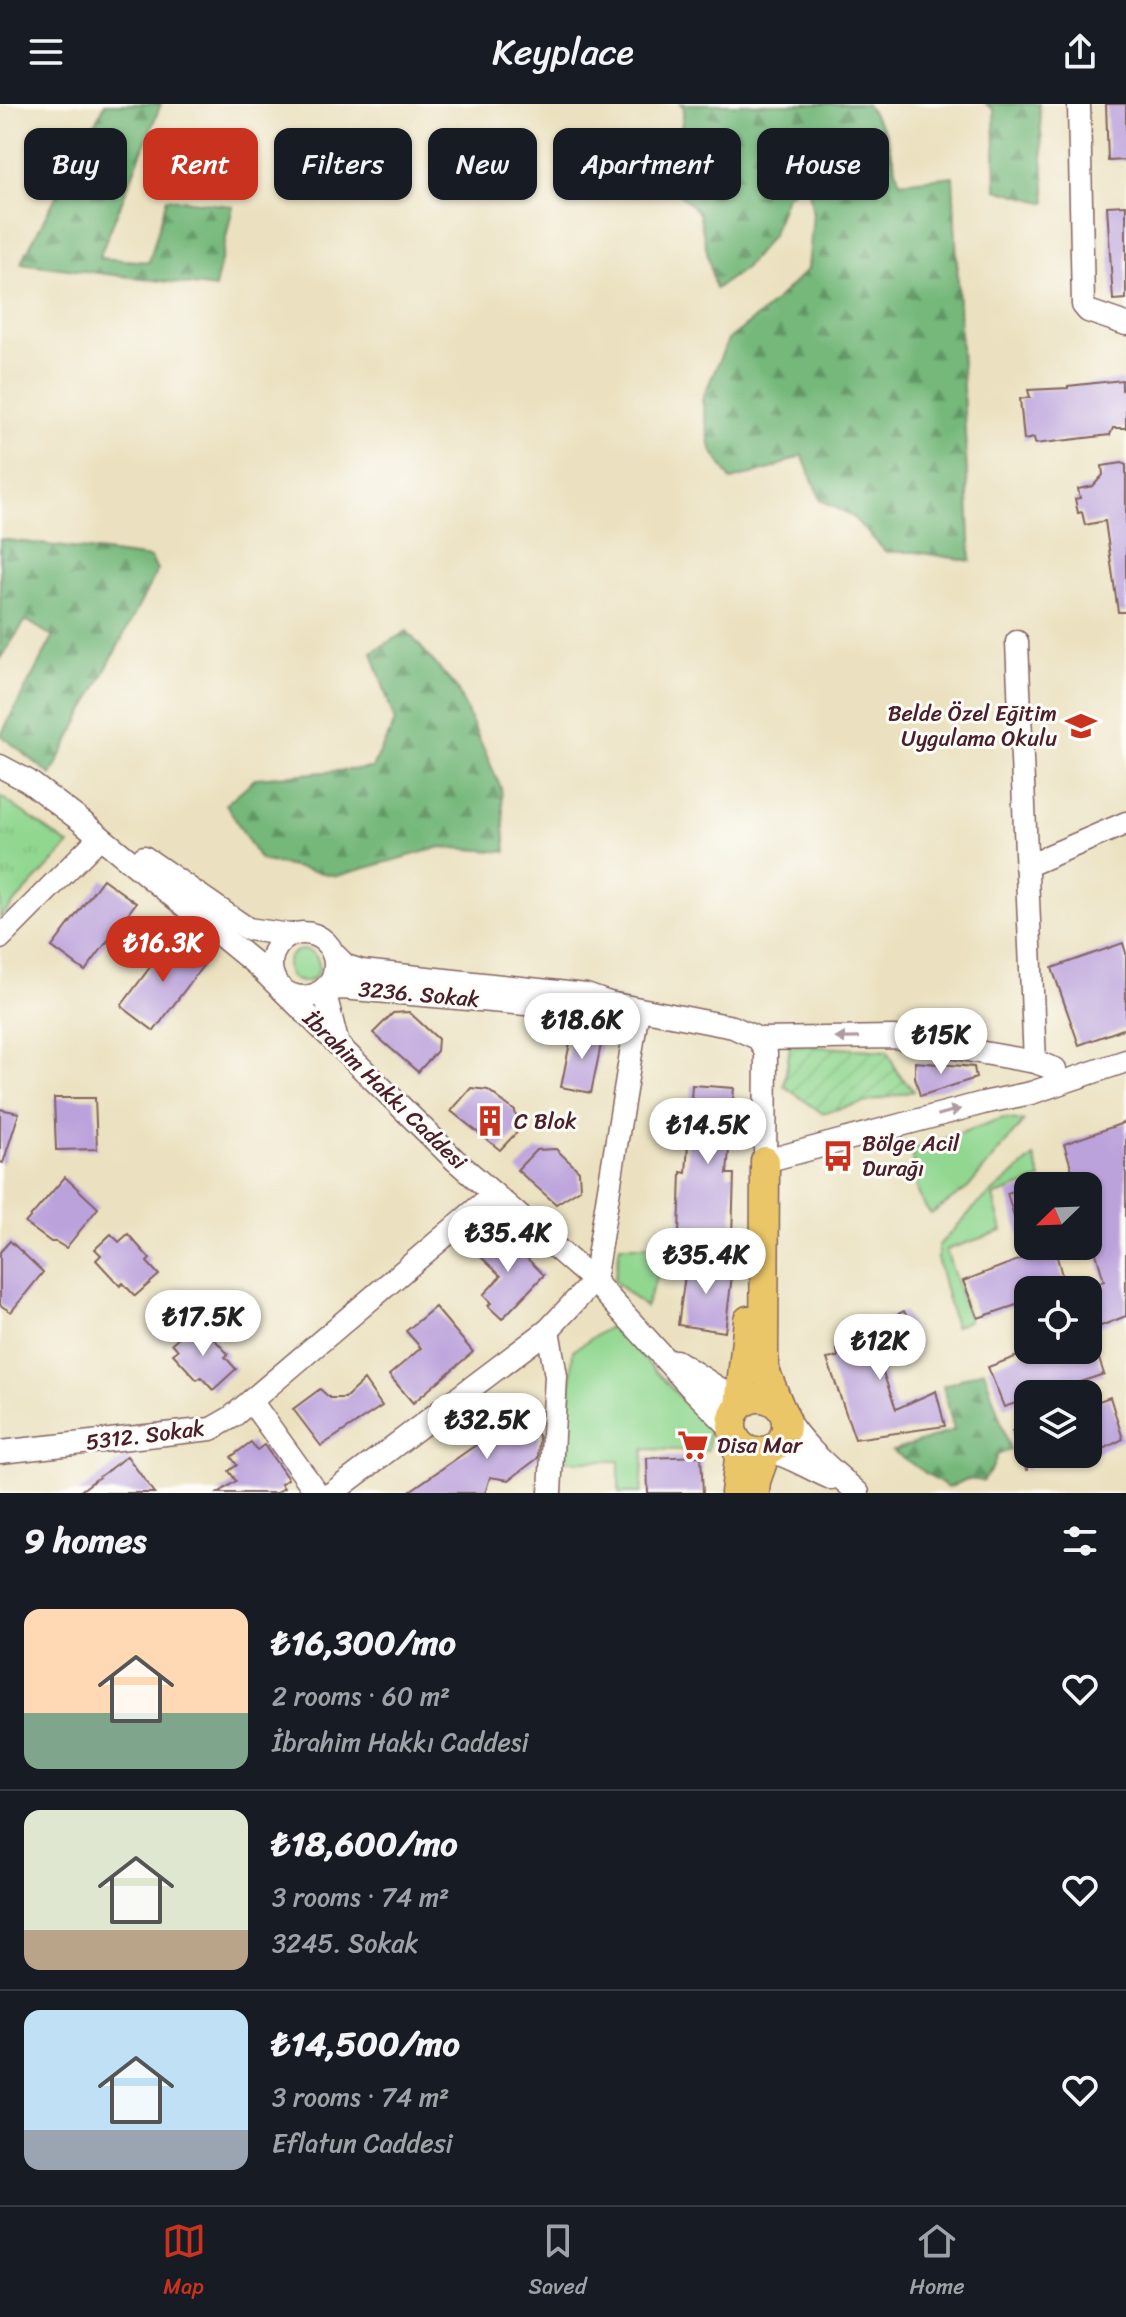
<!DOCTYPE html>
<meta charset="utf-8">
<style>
body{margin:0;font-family:Sriracha,sans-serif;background:#20242c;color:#f1f3f6;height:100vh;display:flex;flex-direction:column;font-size:30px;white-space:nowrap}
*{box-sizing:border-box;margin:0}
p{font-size:26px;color:#9ea1a6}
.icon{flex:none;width:44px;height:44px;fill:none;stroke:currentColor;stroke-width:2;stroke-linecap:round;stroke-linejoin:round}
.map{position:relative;height:1389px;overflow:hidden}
.details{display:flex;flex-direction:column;background:#171b24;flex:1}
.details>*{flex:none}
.top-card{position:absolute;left:24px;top:24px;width:1078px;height:72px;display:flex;gap:16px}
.needle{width:52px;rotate:247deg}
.controls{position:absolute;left:1014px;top:1068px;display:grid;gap:16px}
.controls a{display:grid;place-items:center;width:88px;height:88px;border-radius:16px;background:#171b24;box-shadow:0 2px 6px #0004;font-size:40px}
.price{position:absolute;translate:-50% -68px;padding:0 18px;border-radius:28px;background:#fff;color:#222;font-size:26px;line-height:52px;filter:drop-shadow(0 2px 4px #0008)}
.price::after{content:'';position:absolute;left:50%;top:48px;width:24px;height:18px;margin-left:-12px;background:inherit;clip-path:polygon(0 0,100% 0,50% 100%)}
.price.selected{background:#c8321e;color:#fff}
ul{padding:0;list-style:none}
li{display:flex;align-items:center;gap:24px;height:200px;padding:0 24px}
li+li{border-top:2px solid #363941}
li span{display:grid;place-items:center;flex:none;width:224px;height:160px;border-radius:16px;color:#555}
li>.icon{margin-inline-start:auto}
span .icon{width:96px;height:96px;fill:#fffc;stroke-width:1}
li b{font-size:34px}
h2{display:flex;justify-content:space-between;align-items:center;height:96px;padding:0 24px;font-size:34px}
.pill{padding:0 28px;border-radius:16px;background:#171b24;box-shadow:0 2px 6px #0004;font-size:28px;line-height:72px}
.pill.selected{background:#c8321e;color:#fff}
header{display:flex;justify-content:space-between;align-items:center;height:104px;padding:0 24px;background:#171b24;font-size:36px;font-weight:600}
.tab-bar{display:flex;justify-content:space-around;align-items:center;height:112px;border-top:2px solid #363941;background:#171b24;font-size:22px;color:#9ea1a6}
.tab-bar a{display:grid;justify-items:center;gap:4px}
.tab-bar .selected{color:#c8321e}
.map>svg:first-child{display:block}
</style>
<header><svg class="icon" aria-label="menu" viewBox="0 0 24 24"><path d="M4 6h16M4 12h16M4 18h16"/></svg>Keyplace<svg class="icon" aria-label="share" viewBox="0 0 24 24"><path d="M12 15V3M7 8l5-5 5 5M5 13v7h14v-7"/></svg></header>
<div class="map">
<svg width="1126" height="1389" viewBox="0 0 1126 1389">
<defs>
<pattern id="forest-firs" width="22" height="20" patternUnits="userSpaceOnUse" patternTransform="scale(2)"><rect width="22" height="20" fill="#74b87a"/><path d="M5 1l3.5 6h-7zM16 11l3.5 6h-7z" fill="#619564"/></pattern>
<pattern id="park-tufts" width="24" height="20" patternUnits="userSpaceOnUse" patternTransform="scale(2)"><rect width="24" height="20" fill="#91d790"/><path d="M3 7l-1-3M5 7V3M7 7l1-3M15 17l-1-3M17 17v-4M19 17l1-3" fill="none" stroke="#7fb87c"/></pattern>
<pattern id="garden-furrows" width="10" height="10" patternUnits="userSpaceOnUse" patternTransform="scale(2)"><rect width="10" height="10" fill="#91d790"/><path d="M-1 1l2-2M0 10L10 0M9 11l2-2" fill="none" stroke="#7fb87c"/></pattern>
</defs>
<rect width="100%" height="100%" fill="#fdfcf7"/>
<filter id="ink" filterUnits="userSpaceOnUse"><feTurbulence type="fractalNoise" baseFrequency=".0125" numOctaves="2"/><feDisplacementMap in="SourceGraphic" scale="16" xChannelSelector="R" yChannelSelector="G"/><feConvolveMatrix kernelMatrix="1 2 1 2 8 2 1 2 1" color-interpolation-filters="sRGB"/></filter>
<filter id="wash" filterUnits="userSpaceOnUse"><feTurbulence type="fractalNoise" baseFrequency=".006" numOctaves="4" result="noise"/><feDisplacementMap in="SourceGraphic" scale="32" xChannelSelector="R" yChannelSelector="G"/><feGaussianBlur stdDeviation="1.8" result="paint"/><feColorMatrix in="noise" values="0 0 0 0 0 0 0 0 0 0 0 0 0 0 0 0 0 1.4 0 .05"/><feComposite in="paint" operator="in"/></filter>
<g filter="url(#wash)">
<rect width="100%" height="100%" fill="#ebe1c0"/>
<!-- grass -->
<g fill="#91d790" stroke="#6e7b5e" stroke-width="2">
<circle cx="303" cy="862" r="16"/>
<path d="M1003,1014l21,3 -56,67 -37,26c-16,-15 -18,-43 -19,-64z"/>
<path d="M1034,1053l7,22 -48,17 9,35 -56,19 23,70 -14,7 -17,-65v-16l37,-39z"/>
<path d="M620,1142h49l-24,61 -31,-26z"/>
<path d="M612,1221l97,103 -1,23 -64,-2 -3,44h-22v-32h-53l7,-111z"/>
</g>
<!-- forest -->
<g fill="url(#forest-firs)" stroke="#5f6c52" stroke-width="2">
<path d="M105,0h56l-62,154 50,4 18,-64 66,8 -18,82 -194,-25z"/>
<path d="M680,0h186l19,28 15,50 53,-6 18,385 -55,-9h-30l-35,-37 -30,-15 -19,-45 -28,13 -43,12 -20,-31 -9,-49 26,-60 39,-31 41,-40 5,-55 -6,-36 -21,18 -14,39 -29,35 -28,19 -16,-76 -26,-25 11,-81z"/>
<path d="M986,0h53l7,99 -50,-14 -2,-79z"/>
<path d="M0,435l151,19 6,13 -106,204 -50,-40 52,-98 -27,-17 -26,39z"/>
<path d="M407,527l50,58 44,99 5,64 -65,-5 -104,29 -77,-16 -34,-56 30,-26 116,-10 23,-46 -23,-70z"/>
<path d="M984,1266l26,80 -13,5 -4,12 -10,14 -16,-2 -19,9 -55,-37 61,-21 -11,-44z"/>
</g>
<!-- park -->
<path fill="url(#park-tufts)" stroke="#6e7b5e" stroke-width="2" d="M0,692l69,49 -69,73z"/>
<!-- garden -->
<path fill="url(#garden-furrows)" stroke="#6e7b5e" stroke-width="2" d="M790,941l98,6 9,21 17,19 -92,22 -38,-27z"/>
<g id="blocks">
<!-- building -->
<g fill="#bba2db">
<path d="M1106,0h20v56l-18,1z"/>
<path d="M1126,101v94l-13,1 -6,-94z"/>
<path d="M1122,276v10l4,-1v39h-13l-3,7 -75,9 -1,-6 -10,2 -4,-41 10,-2 -2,-7 40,-2v-2z"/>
<path d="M1122,359l4,2v147h-8l-13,-91 -20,4 -3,-13 -4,1 -3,-14 5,-1 -2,-9 15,-3 10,-11 -1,-9z"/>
<path d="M103,775l33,24 -51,68 -33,-24z"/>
<path d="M172,834l33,25 -51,68 -33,-25z"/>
<path d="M1123,839l3,10v75l-47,17 -27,-77z"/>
<path d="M409,908l29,27 -1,12 -19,21 -45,-39 20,-20z"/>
<path d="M573,924l30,7 -12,58 -30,-6z"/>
<path d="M915,958l59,5 2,11 -56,18 -5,-19z"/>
<path d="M692,981l42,3 -7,86h7l-2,63 -53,-2 2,-63 5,1z"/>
<path d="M471,984l17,2 27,21 4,19 -19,20 -49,-39z"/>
<path d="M54,994h41l2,51 -41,1z"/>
<path d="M0,1005l19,4 -16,50 -3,-1z"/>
<path d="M1126,1018v194l-38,15v-45l16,-5 -16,-56v-39h-11l-13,-42z"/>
<path d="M556,1045l23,22 1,18 -24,15 -39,-34 19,-20z"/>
<path d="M65,1073l33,31 -32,40 -10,-6h-5l-26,-19z"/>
<path d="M1028,1083v59h26l12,44h-38v11l-50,17 -15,-37 63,-24 -19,-64z"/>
<path d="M498,1126l46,45 -42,44 -14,-13 3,-3 -8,-8 18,-19 -21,-20 7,-7 -4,-4z"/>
<path d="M111,1130l8,8 9,-8 22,25 -3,3 12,13 -24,21 -12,-13 -3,3 -24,-26 5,-5 -6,-6z"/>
<path d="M10,1137l33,31 -32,40 -11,-7v-53z"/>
<path d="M687,1157l46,6 -8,65 -47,-7z"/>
<path d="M435,1203l38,45 -60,51 -24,-28 32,-27 -15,-17z"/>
<path d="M904,1207l16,35 -40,18 16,45 40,-18 9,35 -90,13 -28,-80 11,-2 -2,-14z"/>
<path d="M189,1224l7,9 9,-8 23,25 -3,3 11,12 -23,21 -12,-13 -4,3 -24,-26 5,-4 -6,-7z"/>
<path d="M1034,1246h62l8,24 -60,20h-16v5l-24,8 -16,-40z"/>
<path d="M364,1276l18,26 -61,40 -28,-37 27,-20 10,9h15z"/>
<path d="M1110,1293l13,42 -35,18v-52z"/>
<path d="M522,1309l17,24 -1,21 -29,22 -19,-3 -5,16h-78z"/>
<path d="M1028,1322v44h-2l-14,-39z"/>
<path d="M251,1338l6,8 7,-5 24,34 -7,5 3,4 -8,5h-58l18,-12 -7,-10 8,-6 -6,-8z"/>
<path d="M127,1352l27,37h-76z"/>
<path d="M701,1352l2,37h-55l-1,-35z"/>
</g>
</g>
</g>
<g filter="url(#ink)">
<use href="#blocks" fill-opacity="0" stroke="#82635f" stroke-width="2"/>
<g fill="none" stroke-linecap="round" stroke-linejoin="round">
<defs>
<g id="minor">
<path d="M1079,0l4,201 5,6 38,13"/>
<path d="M1017,538l18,420"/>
<path d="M0,662l28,15 53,40 177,145 197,194 139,121 100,110 39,39"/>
<path d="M144,753l104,72 42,6"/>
<path d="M1026,762l100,-43"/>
<circle cx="303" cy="861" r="32"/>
<path d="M0,834l100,-101"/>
<path d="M332,848l14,14 16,5 224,24 23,8 -26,6 -241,-21 -18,2 14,55"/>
<path d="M609,899l124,24 26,12 7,14 -1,108 218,-58 48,-10 95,-32"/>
<path d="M759,935l135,-2 141,25 20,7"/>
<path d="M548,1226l8,46 -6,117"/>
<path d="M676,1257l47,30 16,15"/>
<path d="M251,1297l66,92"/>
<path d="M784,1311c19,32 47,54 74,78"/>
<path d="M767,1346c24,6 42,19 64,28"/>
<path d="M0,1348l211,-23 21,-12 262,-223"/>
<path d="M332,1389l216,-163 46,-49 44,-271"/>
</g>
<g id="major">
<path d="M765,1057l-1,207 16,39"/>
<circle cx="759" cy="1321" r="27"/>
<path d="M739,1302l9,-86"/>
<path d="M735,1389l4,-35 -4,-20"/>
<path d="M755,1389l1,-12 11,-31"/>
</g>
</defs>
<!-- minor casing -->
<use href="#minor" stroke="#82635f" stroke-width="25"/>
<!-- major casing -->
<use href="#major" stroke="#82635f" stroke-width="31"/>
<!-- minor -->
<use href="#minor" stroke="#fff" stroke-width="22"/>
<!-- major -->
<use href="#major" stroke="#ebc669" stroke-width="28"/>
</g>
<!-- one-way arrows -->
<defs><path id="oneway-solid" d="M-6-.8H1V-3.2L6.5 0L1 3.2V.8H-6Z" transform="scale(2)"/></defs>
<g fill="#ae9aa0">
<use href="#oneway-solid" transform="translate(847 934) rotate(179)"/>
<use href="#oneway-solid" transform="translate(949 1008) rotate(-15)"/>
</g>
</g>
<!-- icons -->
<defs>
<symbol id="school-bare" viewBox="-9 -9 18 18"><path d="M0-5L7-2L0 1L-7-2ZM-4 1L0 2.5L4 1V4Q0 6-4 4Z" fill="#c8321e" stroke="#fdfcf7" stroke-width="2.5" paint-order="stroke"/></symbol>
<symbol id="building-bare" viewBox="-9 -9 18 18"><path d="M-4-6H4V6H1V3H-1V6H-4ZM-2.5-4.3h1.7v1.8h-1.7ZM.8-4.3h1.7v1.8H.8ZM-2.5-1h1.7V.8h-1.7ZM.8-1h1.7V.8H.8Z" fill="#c8321e" stroke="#fdfcf7" stroke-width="2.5" paint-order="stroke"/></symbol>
<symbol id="bus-bare" viewBox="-9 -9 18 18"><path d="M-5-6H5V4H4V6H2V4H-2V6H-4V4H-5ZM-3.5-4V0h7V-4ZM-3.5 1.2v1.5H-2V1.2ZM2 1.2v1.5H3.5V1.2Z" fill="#c8321e" stroke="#fdfcf7" stroke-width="2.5" paint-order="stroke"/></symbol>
<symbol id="supermarket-bare" viewBox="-9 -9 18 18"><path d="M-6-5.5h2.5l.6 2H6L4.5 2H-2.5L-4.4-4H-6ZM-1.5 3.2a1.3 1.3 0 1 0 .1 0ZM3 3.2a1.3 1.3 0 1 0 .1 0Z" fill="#c8321e" stroke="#fdfcf7" stroke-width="2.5" paint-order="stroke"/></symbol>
</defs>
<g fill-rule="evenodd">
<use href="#school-bare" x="1059" y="600" width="44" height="44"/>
<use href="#building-bare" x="468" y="995" width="44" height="44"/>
<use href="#bus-bare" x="816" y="1030" width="44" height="44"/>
<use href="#supermarket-bare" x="671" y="1319" width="44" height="44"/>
</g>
<g text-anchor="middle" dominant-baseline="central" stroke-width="6" stroke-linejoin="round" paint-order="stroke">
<!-- poi labels -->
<g font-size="22" fill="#4a1f2b" stroke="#fdfcf7" text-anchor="start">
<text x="1057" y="609" text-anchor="end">Belde Özel Eğitim<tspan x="1057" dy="25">Uygulama Okulu</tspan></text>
<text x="514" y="1017">C Blok</text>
<text x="862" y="1039">Bölge Acil<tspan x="862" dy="25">Durağı</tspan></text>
<text x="717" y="1341">Disa Mar</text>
</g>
<!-- street labels -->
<g font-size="22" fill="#4a1f2b" stroke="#fdfcf7">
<text transform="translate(419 890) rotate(5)">3236. Sokak</text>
<text transform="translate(385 986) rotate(44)">İbrahim Hakkı Caddesi</text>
<text transform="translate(145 1331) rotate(-7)">5312. Sokak</text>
</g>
</g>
</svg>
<div class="controls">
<a><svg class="needle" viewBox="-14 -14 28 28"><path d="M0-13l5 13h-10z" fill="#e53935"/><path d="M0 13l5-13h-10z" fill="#9ea1a6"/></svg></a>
<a><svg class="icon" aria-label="locate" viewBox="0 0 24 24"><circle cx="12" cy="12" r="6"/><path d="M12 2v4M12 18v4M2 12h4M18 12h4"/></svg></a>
<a><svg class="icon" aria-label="layers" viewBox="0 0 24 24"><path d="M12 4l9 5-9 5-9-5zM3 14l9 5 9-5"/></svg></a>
</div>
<b class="price selected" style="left:163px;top:880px">₺16.3K</b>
<b class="price" style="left:582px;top:957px">₺18.6K</b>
<b class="price" style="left:941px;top:972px">₺15K</b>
<b class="price" style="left:708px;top:1062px">₺14.5K</b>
<b class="price" style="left:508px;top:1170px">₺35.4K</b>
<b class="price" style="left:706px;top:1192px">₺35.4K</b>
<b class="price" style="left:203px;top:1254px">₺17.5K</b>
<b class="price" style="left:880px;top:1278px">₺12K</b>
<b class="price" style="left:487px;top:1357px">₺32.5K</b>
<div class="top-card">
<a class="pill">Buy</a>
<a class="pill selected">Rent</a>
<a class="pill">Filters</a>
<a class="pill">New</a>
<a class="pill">Apartment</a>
<a class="pill">House</a>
</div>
</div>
<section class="details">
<h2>9 homes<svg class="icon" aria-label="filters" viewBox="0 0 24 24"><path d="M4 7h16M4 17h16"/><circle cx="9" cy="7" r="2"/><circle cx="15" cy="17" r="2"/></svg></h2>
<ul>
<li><span style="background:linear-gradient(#ffd9b3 65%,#7fa58c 0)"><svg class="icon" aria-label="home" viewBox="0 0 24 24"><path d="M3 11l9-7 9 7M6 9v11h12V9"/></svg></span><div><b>₺16,300/mo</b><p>2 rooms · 60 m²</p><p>İbrahim Hakkı Caddesi</p></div><svg class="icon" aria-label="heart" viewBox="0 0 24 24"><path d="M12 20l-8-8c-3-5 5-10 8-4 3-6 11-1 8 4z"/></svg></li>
<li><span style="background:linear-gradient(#dfe7d0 75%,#b9a48a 0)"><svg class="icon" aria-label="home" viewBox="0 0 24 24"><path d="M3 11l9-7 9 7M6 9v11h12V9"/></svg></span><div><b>₺18,600/mo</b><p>3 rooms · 74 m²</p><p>3245. Sokak</p></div><svg class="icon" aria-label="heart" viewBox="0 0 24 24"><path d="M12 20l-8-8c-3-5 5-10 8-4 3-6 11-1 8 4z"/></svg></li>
<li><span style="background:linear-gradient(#bfe0f5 75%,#9aa5b1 0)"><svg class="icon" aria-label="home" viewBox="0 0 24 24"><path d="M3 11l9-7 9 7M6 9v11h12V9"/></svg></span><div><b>₺14,500/mo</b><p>3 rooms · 74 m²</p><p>Eflatun Caddesi</p></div><svg class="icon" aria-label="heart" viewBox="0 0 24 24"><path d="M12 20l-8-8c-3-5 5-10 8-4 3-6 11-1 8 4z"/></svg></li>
</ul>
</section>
<nav class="tab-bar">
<a class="selected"><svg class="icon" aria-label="map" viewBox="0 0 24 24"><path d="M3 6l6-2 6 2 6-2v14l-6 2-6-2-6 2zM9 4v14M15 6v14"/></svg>Map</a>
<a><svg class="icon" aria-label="saved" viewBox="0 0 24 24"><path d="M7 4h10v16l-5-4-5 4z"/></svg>Saved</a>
<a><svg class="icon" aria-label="home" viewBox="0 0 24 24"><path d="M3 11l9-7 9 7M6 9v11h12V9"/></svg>Home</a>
</nav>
